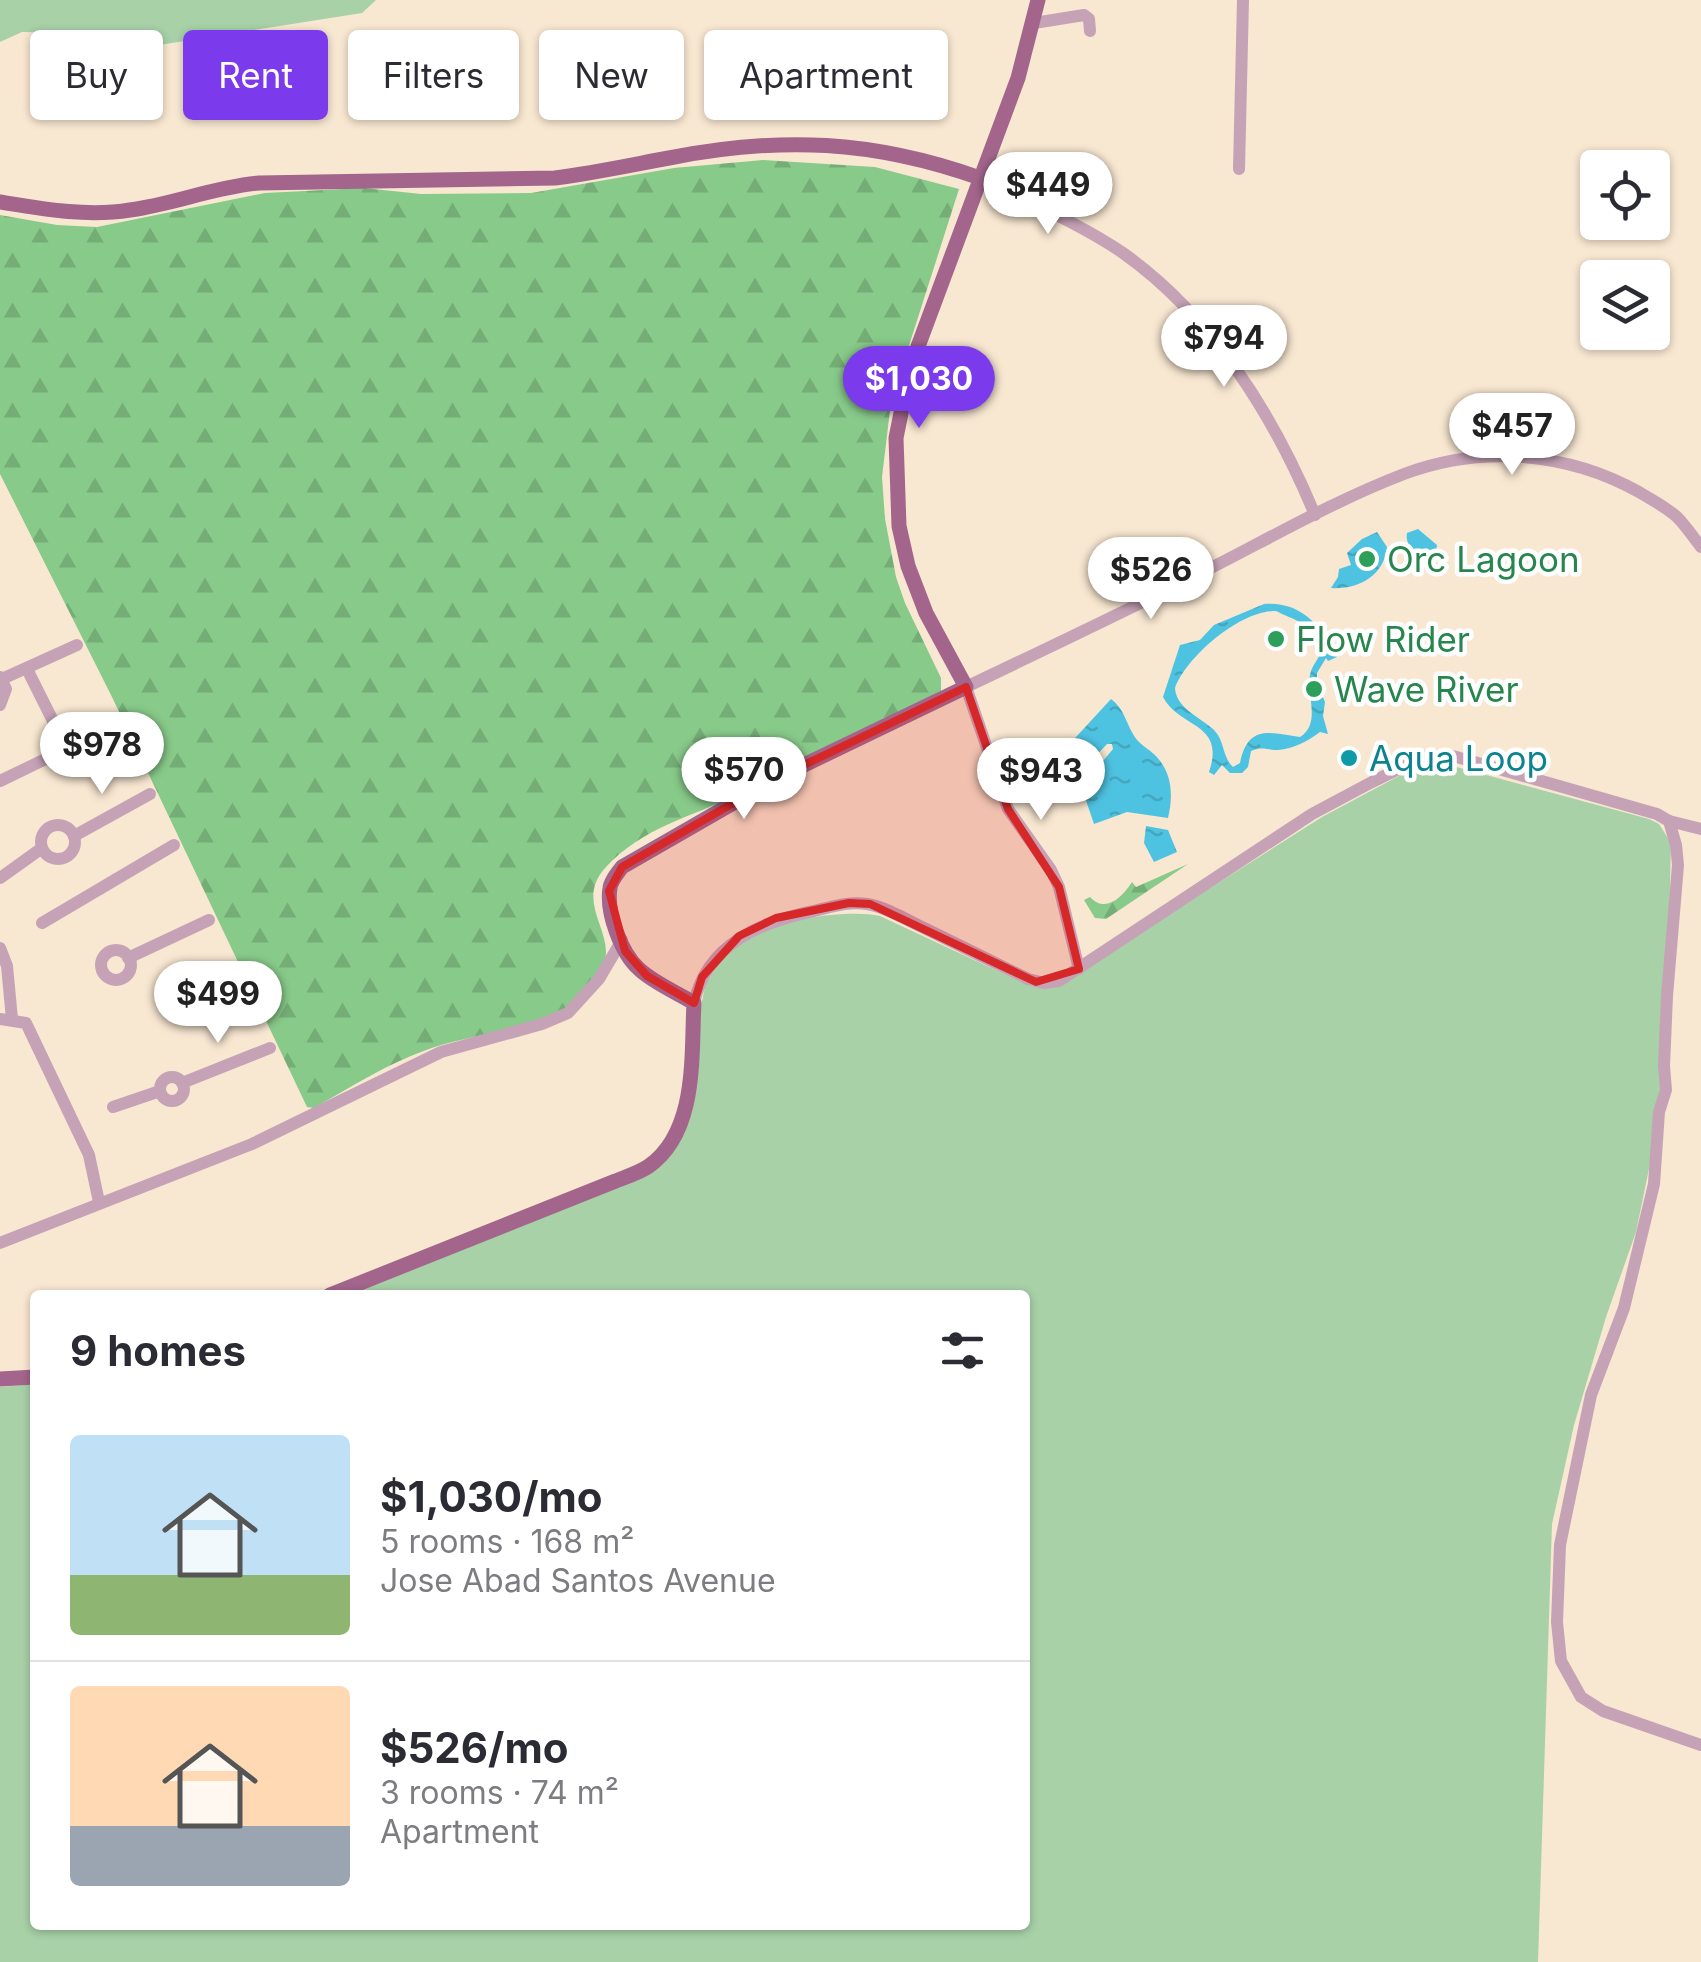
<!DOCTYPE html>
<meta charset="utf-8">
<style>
body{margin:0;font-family:Inter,sans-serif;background:#f7f7f7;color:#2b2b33;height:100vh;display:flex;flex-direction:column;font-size:38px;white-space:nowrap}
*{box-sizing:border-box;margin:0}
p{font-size:32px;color:#7c7c81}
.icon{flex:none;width:55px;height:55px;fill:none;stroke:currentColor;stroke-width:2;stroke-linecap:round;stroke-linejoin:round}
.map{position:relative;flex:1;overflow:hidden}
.drawer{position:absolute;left:30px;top:1290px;width:1000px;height:640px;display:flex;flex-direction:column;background:#fff;border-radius:10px;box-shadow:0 2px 8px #0004}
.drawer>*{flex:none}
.guide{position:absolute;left:30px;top:30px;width:1000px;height:90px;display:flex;gap:20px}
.controls{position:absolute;left:1580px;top:150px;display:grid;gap:20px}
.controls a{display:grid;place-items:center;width:90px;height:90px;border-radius:10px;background:#fff;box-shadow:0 2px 8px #0004;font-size:50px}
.price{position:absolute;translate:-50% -85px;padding:0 22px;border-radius:35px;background:#fff;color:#222;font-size:32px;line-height:65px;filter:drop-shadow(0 2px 5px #0008)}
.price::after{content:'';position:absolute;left:50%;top:60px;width:30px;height:22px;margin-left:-15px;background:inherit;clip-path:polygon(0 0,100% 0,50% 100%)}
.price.active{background:#7c3aed;color:#fff}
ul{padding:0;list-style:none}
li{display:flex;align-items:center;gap:30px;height:250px;padding:0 40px}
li+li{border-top:2px solid #e1e1e2}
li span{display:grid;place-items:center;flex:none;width:280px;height:200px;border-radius:10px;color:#555}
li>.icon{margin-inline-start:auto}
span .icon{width:120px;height:120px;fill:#fffc;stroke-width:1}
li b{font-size:42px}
h2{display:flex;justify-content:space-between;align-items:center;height:120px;padding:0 40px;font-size:42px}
.chip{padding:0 35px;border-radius:10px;background:#fff;box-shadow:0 2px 8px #0004;font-size:35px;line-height:90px}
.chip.active{background:#7c3aed;color:#fff}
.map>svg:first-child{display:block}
</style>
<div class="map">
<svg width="1701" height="1962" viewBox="0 0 1701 1962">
<defs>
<pattern id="forest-firs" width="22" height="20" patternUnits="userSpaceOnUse" patternTransform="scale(2.5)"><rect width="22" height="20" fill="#88ca8a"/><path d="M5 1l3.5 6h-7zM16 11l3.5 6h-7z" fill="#75ad76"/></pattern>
<pattern id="water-ripples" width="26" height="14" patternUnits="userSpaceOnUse" patternTransform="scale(2.5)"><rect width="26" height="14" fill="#4ec3e1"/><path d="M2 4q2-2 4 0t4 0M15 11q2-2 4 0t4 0" fill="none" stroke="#44a7c0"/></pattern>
</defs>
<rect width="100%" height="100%" fill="#f8e7d1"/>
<!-- green -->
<g fill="#a8d1a8">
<path d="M0,0h376l-14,13 -241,38 -50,-18 -49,-1 -22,10z"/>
<path d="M1438,762l211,57 10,5 12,19 -5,212 -14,99 -16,78 -30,85 -32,108 -22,99 -14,438h-1538v-575l35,-3v541h990v-630h-679l324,-142 35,-166c11,-22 28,-46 52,-56 28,-12 94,-22 123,-15l141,66 51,-6 250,-159 90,-48z"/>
</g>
<!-- forest -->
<g fill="url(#forest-firs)">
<path d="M763,160l112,7 84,22 -68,213 -9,75 3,42 11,58 9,26 36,75v14c-68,35 -134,72 -203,103 -46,21 -96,33 -132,72 -29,31 1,58 0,87 -1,19 -25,42 -40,54 -23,18 -105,29 -137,41 -41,14 -78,38 -115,59l-7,-1 -195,-410 -112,-223v-259l57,10 40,2 168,-34 99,-5 57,6 110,-1 143,-25z"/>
<path d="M1188,864l-82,55 -11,-1 -11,-18 6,-3c16,17 32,0 42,-15l4,5z"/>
</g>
<!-- water -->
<g fill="url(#water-ripples)" fill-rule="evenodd">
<path d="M1418,529l19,16 -2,18c-13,-3 -31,-15 -28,-30z"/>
<path d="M1377,532l10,15c-3,29 -29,43 -56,41l7,-11 1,-8 12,-4 -4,-12 15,-14z"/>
<path d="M1264,604c38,-3 58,23 73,53l-9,4 -2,-3 -9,15v10l8,19 -2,14 5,18 -8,-2c-12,9 -27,17 -42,18 -12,0 -15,-4 -27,1l-3,16 -6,6h-12l-8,-8 -8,10 -5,-3c17,-50 -29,-43 -46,-75l17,-52 20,-5 14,-15zM1276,611c17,9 36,12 43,31 5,13 -4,18 -8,29 -7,21 12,51 -11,66 -29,-4 -52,-14 -60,26l-7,4c-11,-10 -8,-26 -19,-37 -14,-13 -38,-22 -39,-42 12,-32 66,-78 101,-77z"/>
<path d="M1111,699c13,10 14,21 22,35 5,10 15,14 23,22 17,18 17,41 12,62l-41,-6 -33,12 -15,-44 14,-7 20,-24 -1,-5h-5l-29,31 -9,-8 -5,4 -11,-9z"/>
<path d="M1146,826l22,4 9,22 -23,10 -10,-19z"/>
</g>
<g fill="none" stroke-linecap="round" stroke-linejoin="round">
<!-- minor -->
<g stroke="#c6a2b7" stroke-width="12">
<path d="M1034,23l50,-8 5,4 1,12"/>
<path d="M1239,169l4,-169"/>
<path d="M980,178c46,23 101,46 143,75 89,63 151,163 192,262"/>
<path d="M27,669l40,80"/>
<path d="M0,677l6,12 -6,16"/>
<path d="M2,679l75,-34"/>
<path d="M0,781l116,-56"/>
<path d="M1669,821l32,8"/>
<circle cx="58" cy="842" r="17"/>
<path d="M74,836l76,-42"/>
<path d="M0,878l42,-30"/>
<path d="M42,923l132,-78"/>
<path d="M0,948l7,18 5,53"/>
<circle cx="116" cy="965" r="15"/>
<path d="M128,958l81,-38"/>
<path d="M1079,969l-20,-82 -8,-17 -43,-61 -42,-122c80,-38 160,-76 239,-116 65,-33 131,-71 199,-97 77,-29 164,-22 235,18 13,8 27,15 38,25 9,9 16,20 24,30"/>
<path d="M694,1003c13,-59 66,-81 120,-92 17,-4 35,-10 53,-7 19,3 40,16 57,24 35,17 69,34 104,51l16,4 15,-2 253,-167 60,-32 53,-26 24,-1 22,6 186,53 12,7 7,24 2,20 -11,131 -3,70 2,24 -7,22 -5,72 -30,124 -33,87 -31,150 -3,77 4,39 20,36 22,14 98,34"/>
<path d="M0,1019l26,4 63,132 10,47"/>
<circle cx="172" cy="1089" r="12"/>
<path d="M182,1083l88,-35"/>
<path d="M113,1107l47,-16"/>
<path d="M0,1243l252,-99 189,-92 101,-28 26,-11 31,-34 23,-39"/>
</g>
<!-- major -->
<g stroke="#a3658c" stroke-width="15">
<path d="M0,202c43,7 87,15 130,8 44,-6 84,-23 129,-27l296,-5c39,-5 76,-13 114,-20 112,-22 204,-18 311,20"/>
<path d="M330,1295l283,-113c12,-5 26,-9 36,-16 49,-35 42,-111 45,-163 -18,-11 -40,-20 -55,-34 -18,-16 -33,-57 -29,-81 1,-8 7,-14 12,-21l153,-88 191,-92 -40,-74 -18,-47 -9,-40 -3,-88 14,-70 108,-290 20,-78"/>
<path d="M0,1379l35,-2"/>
</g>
</g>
<!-- marked area -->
<path fill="#d62828" fill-opacity="0.2" stroke="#d62828" stroke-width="8" stroke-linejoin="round" d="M966,687l42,122 51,78 20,82 -43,13 -166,-78 -21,-1 -73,15 -37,18 -37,41 -8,26 -47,-27 -22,-25 -16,-60 13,-24 153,-88z"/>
<!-- markers -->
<g fill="#2e9e5b" stroke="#fff" stroke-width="4">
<circle cx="1367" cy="559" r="10"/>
<circle cx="1276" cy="639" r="10"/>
<circle cx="1314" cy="689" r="10"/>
</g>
<circle fill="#0f9aa8" stroke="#fff" stroke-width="4" cx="1349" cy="758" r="10"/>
<g text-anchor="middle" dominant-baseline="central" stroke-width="9" stroke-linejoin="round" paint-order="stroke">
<!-- leisure labels -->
<g font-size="35" fill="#27864d" stroke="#fff" text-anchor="start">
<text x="1387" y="559">Orc Lagoon</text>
<text x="1296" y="639">Flow Rider</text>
<text x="1334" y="689">Wave River</text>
</g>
<!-- culture labels -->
<g font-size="35" fill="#0d838f" stroke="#fff" text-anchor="start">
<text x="1369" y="758">Aqua Loop</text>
</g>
</g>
</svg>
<div class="controls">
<a><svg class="icon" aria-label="locate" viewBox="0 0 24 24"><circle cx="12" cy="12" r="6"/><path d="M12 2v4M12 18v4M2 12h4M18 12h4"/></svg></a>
<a><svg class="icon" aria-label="layers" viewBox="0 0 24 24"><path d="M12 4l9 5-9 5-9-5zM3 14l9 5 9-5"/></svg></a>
</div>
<b class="price" style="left:1048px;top:237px">$449</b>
<b class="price" style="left:1224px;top:390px">$794</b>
<b class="price active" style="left:919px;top:431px">$1,030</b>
<b class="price" style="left:1512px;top:478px">$457</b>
<b class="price" style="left:1151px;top:622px">$526</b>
<b class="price" style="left:102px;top:797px">$978</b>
<b class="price" style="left:744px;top:822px">$570</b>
<b class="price" style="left:1041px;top:823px">$943</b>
<b class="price" style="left:218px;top:1046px">$499</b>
<div class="guide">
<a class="chip">Buy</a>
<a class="chip active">Rent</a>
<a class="chip">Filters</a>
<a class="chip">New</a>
<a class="chip">Apartment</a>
</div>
<section class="drawer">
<h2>9 homes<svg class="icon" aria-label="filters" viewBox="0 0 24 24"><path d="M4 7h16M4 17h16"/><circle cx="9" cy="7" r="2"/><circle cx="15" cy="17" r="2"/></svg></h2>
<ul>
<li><span style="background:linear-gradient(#bfe0f5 70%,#8fb573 0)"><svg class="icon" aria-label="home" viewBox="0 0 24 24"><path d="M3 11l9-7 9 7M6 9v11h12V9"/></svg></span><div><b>$1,030/mo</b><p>5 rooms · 168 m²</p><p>Jose Abad Santos Avenue</p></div></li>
<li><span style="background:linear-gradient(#ffd9b3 70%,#9aa5b1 0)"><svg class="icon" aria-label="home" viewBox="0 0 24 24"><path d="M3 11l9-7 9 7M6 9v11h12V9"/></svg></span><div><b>$526/mo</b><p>3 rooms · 74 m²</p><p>Apartment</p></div></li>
</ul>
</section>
</div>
